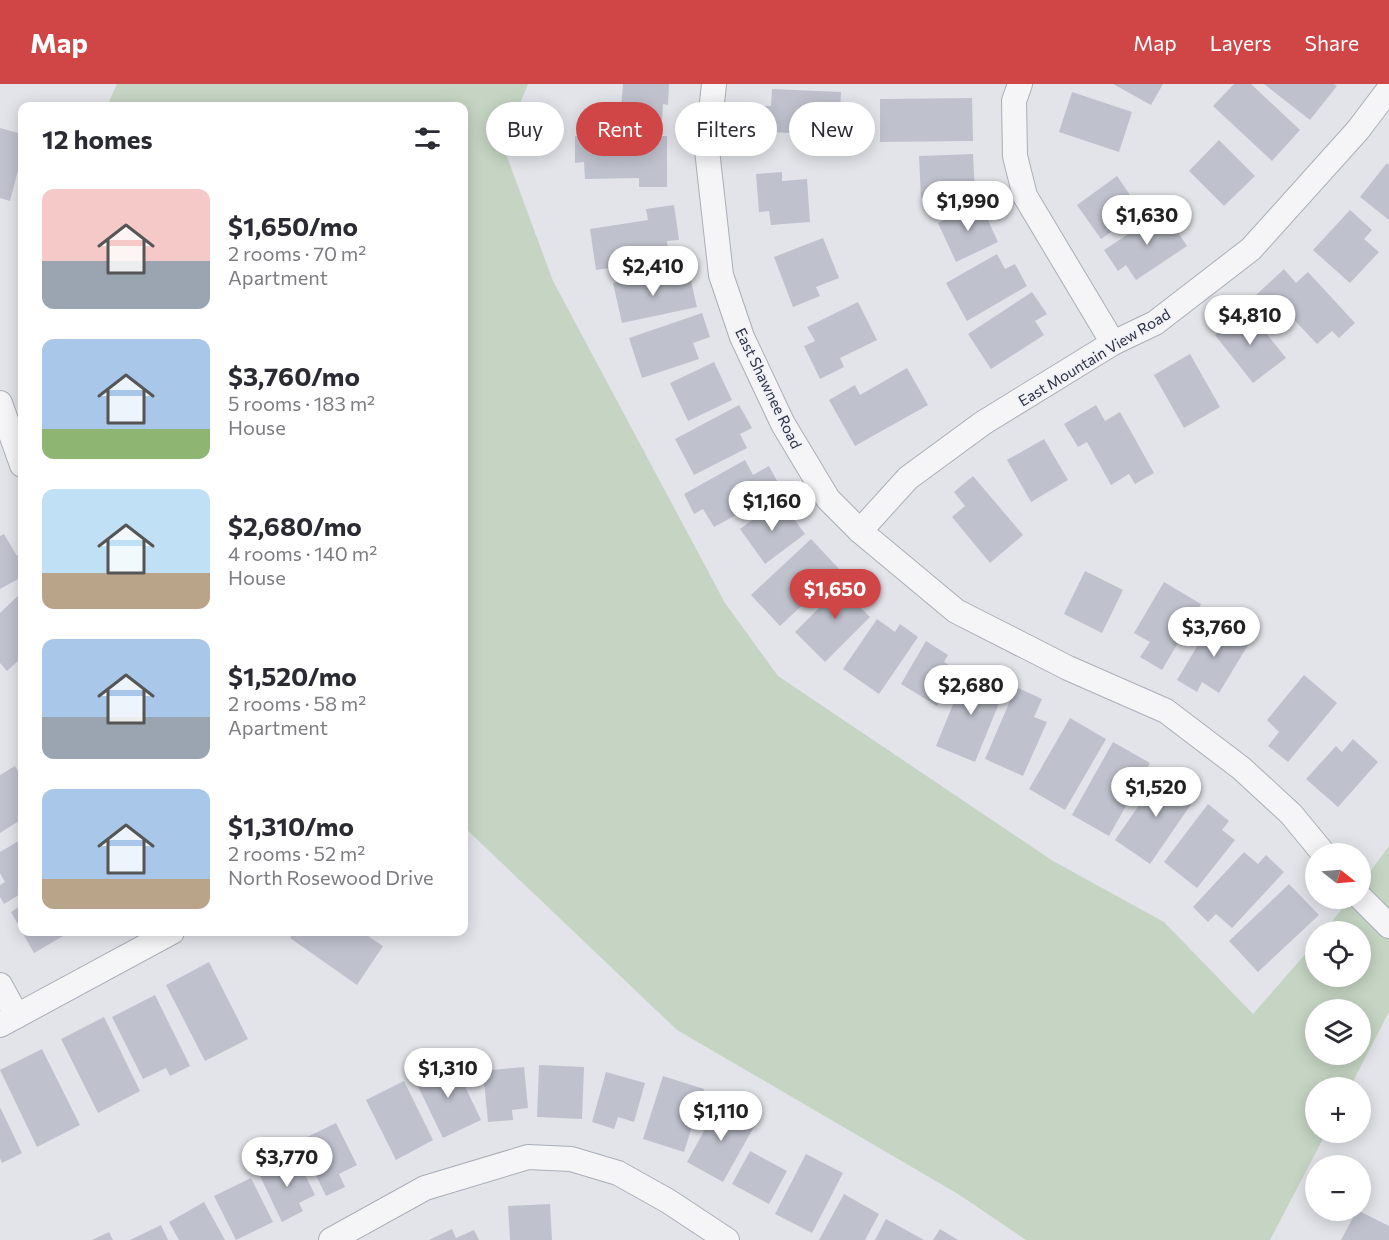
<!DOCTYPE html>
<meta charset="utf-8">
<style>
body{margin:0;font-family:Commissioner,sans-serif;background:#f2f2f3;color:#2b2b33;height:100vh;display:flex;flex-direction:column;font-size:22px;white-space:nowrap}
*{box-sizing:border-box;margin:0}
p{font-size:20px;color:#7c7c81}
.icon{flex:none;width:33px;height:33px;fill:none;stroke:currentColor;stroke-width:2;stroke-linecap:round;stroke-linejoin:round}
.map{position:relative;flex:1;overflow:hidden}
.panel{position:absolute;left:18px;top:18px;width:450px;height:834px;display:flex;flex-direction:column;background:#fff;border-radius:12px;box-shadow:0 3px 15px #0003}
.panel>*{flex:none}
.hud{position:absolute;left:486px;top:18px;width:570px;height:54px;display:flex;gap:12px}
.needle{width:39px;rotate:107deg}
.fabs{position:absolute;left:1305px;top:759px;display:grid;gap:12px}
.fabs a{display:grid;place-items:center;width:66px;height:66px;border-radius:50%;background:#fff;box-shadow:0 3px 15px #0003;font-size:30px}
.price{position:absolute;translate:-50% -51px;padding:0 14px;border-radius:21px;background:#fff;color:#222;font-size:20px;line-height:39px;filter:drop-shadow(0 2px 3px #0008)}
.price::after{content:'';position:absolute;left:50%;top:36px;width:18px;height:14px;margin-left:-9px;background:inherit;clip-path:polygon(0 0,100% 0,50% 100%)}
.price.on{background:#d04647;color:#fff}
ul{padding:0;list-style:none}
li{display:flex;align-items:center;gap:18px;height:150px;padding:0 24px}
li span{display:grid;place-items:center;flex:none;width:168px;height:120px;border-radius:12px;color:#555}
li>.icon{margin-inline-start:auto}
span .icon{width:72px;height:72px;fill:#fffc;stroke-width:1}
li b{font-size:26px}
h2{display:flex;justify-content:space-between;align-items:center;height:72px;padding:0 24px;font-size:26px}
.pill{padding:0 21px;border-radius:27px;background:#fff;box-shadow:0 3px 15px #0003;font-size:21px;line-height:54px}
.pill.on{background:#d04647;color:#fff}
header{display:flex;align-items:center;gap:36px;box-sizing:border-box;height:84px;padding:0 30px;background:#d04647;color:#fff}
header strong{font-size:28px}
nav{display:flex;gap:33px;margin-inline-start:auto;font-size:21px}
.map>svg:first-child{display:block}
</style>
<header>
<strong>Map</strong>
<nav><a>Map</a><a>Layers</a><a>Share</a></nav>
</header>
<div class="map">
<svg width="1389" height="1156" viewBox="0 0 1389 1156">
<rect width="100%" height="100%" fill="#e2e4ea"/>
<!-- green -->
<path fill="#c5d4c3" fill-rule="evenodd" d="M117,0h411l-25,62 50,135 172,322 53,73 275,185 111,61 89,92 62,-71 1,33h44v-44l-35,-1 24,-32 11,-1 1,-14 28,-38v166l-39,75 -34,1v44l10,1 -56,107h-244l-68,-46 -281,-164 -213,-203v-721h-357zM1316,926h44v44h-44z"/>
<!-- building -->
<g fill="#bfc2cd">
<path d="M623,0h46l-1,21 -5,-1 -1,18 -42,-2z"/>
<path d="M1113,0h50l-12,21z"/>
<path d="M1234,0h17l49,46 -28,31 -59,-55z"/>
<path d="M1264,0h70l3,2 -27,34z"/>
<path d="M772,5l69,3 -1,22h-10l-1,21 -76,-4 2,-25h16z"/>
<path d="M1072,8l60,20 -13,40 -60,-20z"/>
<path d="M972,14l1,43 -93,1v-43z"/>
<path d="M0,44l22,6v21l-12,46 -10,-3z"/>
<path d="M575,52h92v51h-28v-9l-54,1 -1,-17 -9,1z"/>
<path d="M1219,56l36,36 -31,30 -35,-35z"/>
<path d="M973,70l2,41 -54,3 -2,-42z"/>
<path d="M1387,79l2,2v55l-29,-23z"/>
<path d="M782,88v9l25,-2 3,43 -39,3 -2,-14 -10,1 -3,-38z"/>
<path d="M1117,92l24,35 -40,28 -24,-34z"/>
<path d="M980,119l18,39 -42,20 -18,-39z"/>
<path d="M674,121l5,35 -12,1 2,18 -73,11 -6,-41 58,-9 -2,-11z"/>
<path d="M1350,126l22,20 -8,9 15,13 -29,31 -37,-33z"/>
<path d="M1164,127l23,35 -51,34 -10,-15 -8,6 -14,-21z"/>
<path d="M823,154l16,40 -23,9 4,9 -27,11 -19,-50z"/>
<path d="M997,170l8,15 10,-5 12,22 -60,35 -21,-38z"/>
<path d="M1284,185l12,14 12,-11 47,51 -16,15 -7,-7 -15,13 -34,-36 -8,7 -19,-20z"/>
<path d="M670,186l3,15 18,-4 6,26 -75,16 -9,-40z"/>
<path d="M1032,208l15,22 -12,7 9,14 -53,34 -23,-35z"/>
<path d="M858,218l19,38 -37,18 4,9 -24,12 -16,-33 11,-5 -8,-14z"/>
<path d="M1247,225l39,49 -33,25 -38,-48z"/>
<path d="M702,229l8,24 -17,6 6,16 -57,19 -13,-40z"/>
<path d="M1190,270l30,53 -36,21 -30,-53z"/>
<path d="M714,278l18,38 -44,21 -18,-38z"/>
<path d="M907,284l21,37 -73,41 -26,-46 26,-15 5,10z"/>
<path d="M739,321l13,23 -12,6 7,14 -53,27 -19,-36z"/>
<path d="M1096,321l9,16 15,-9 34,61 -19,11 -6,-10 -18,11 -24,-43 -9,5 -14,-23z"/>
<path d="M1044,355l24,41 -37,22 -24,-42z"/>
<path d="M745,376l8,15 16,-9 13,24 -68,37 -11,-18 -9,5 -10,-20z"/>
<path d="M973,392l50,59 -33,28 -38,-46 13,-11 -11,-14z"/>
<path d="M780,416l25,34 -40,30 -25,-35z"/>
<path d="M4,450l13,22 3,-2 2,4v19l-22,12v-53z"/>
<path d="M811,455l29,31 -60,56 -29,-31z"/>
<path d="M1085,487l38,19 -21,43 -38,-19z"/>
<path d="M850,493l20,19 -11,10 11,11 -45,45 -30,-30z"/>
<path d="M1164,498l37,22 -39,66 -22,-13 10,-15 -16,-9z"/>
<path d="M22,508v65l-15,14 -7,-8v-50z"/>
<path d="M1214,534l37,22 -32,53 -17,-11 -5,10 -20,-12z"/>
<path d="M877,535l18,13 5,-8 18,13 -39,57 -36,-25z"/>
<path d="M926,557l22,14 -4,7 14,9 -21,35 -36,-22z"/>
<path d="M967,586l39,16 -31,76 -39,-16z"/>
<path d="M1304,591l33,28 -49,59 -20,-16 11,-14 -12,-12z"/>
<path d="M1016,603l26,12 -8,18 13,5 -24,54 -38,-17z"/>
<path d="M1070,634l36,21 -41,71 -36,-21z"/>
<path d="M1353,655l25,23 -40,45 -32,-28 30,-33 6,6z"/>
<path d="M1113,658l37,21 -41,73 -37,-21z"/>
<path d="M15,682l7,12v41l-22,14v-58z"/>
<path d="M1161,689l35,24 -46,67 -35,-24z"/>
<path d="M1208,720l21,17 -7,9 13,10 -38,48 -33,-26z"/>
<path d="M22,755v54l-18,11 -4,-7v-12l5,-3 -5,-9v-21z"/>
<path d="M1244,768l14,12 8,-9 18,17 -52,56 -16,-14 -8,8 -15,-15z"/>
<path d="M1289,800l30,31 -61,57 -29,-31z"/>
<path d="M22,821v27h48l-36,21 -23,-41z"/>
<path d="M294,848h68l21,14 -26,39 -67,-47z"/>
<path d="M209,878l39,77 -43,22 -39,-76z"/>
<path d="M155,911l35,71 -20,10 -4,-8 -23,11 -31,-62z"/>
<path d="M104,933l36,74 -42,22 -37,-74z"/>
<path d="M42,965l38,76 -43,22 -37,-77z"/>
<path d="M452,975l29,61 -38,18 -29,-60z"/>
<path d="M539,981l45,2 -2,52 -45,-2z"/>
<path d="M524,983l4,41 -16,2 1,10 -25,2 -5,-51z"/>
<path d="M606,988l39,11 -11,39 -16,-5 -4,12 -22,-7z"/>
<path d="M663,992l41,13 -20,63 -41,-13z"/>
<path d="M404,997l29,59 -37,20 -30,-60z"/>
<path d="M720,1018l36,21 -33,59 -36,-20z"/>
<path d="M0,1023l22,46 -20,10 -2,-5z"/>
<path d="M336,1039l21,42 -18,9 6,13 -19,9 -27,-55z"/>
<path d="M750,1067l37,20 -18,33 -37,-20z"/>
<path d="M806,1070l37,19 -31,60 -37,-19z"/>
<path d="M296,1072l19,39 -16,8 4,8 -21,11 -23,-48z"/>
<path d="M251,1094l22,44 -37,18 -22,-44z"/>
<path d="M844,1110l35,20 -14,26h-46z"/>
<path d="M204,1118l21,38h-46l-10,-18z"/>
<path d="M550,1120l2,36h-42l-2,-34z"/>
<path d="M1357,1126l32,16v14h-48z"/>
<path d="M886,1135l38,21h-49z"/>
<path d="M161,1141l7,15h-38z"/>
<path d="M452,1145l4,9 18,-8 5,10h-50z"/>
<path d="M940,1145l18,11h-25z"/>
<path d="M109,1148l4,8h-21z"/>
</g>
<g fill="none" stroke-linecap="round" stroke-linejoin="round">
<defs>
<g id="minor">
<path d="M714,0l-7,66 14,125 21,62 41,87 45,75 32,32 96,80 112,57 98,43 75,57 50,46 33,40"/>
<path d="M1020,0l-6,17 1,55 10,40 88,147"/>
<path d="M0,319l22,62"/>
<path d="M860,447l48,-53 75,-55 130,-80 42,-20 96,-74 107,-119 31,-41"/>
<path d="M1360,813l29,29"/>
<path d="M0,901l17,31"/>
<path d="M0,941l172,-93"/>
<path d="M331,1156l94,-52 103,-31 43,2 47,14 50,28 59,39"/>
</g>
</defs>
<!-- minor casing -->
<use href="#minor" stroke="#abaeb8" stroke-width="26"/>
<!-- minor -->
<use href="#minor" stroke="#f5f5f8" stroke-width="24"/>
</g>
<g text-anchor="middle" dominant-baseline="central" stroke-width="4.5" stroke-linejoin="round" paint-order="stroke">
<!-- street labels -->
<g font-size="15" fill="#2a2f43" stroke="#f1f3f8">
<text transform="translate(1094 273) rotate(-31)">East Mountain View Road</text>
<text transform="translate(769 304) rotate(64)">East Shawnee Road</text>
</g>
</g>
</svg>
<div class="fabs">
<a><svg class="needle" viewBox="-14 -14 28 28"><path d="M0-13l5 13h-10z" fill="#e53935"/><path d="M0 13l5-13h-10z" fill="#7c7c81"/></svg></a>
<a><svg class="icon" aria-label="locate" viewBox="0 0 24 24"><circle cx="12" cy="12" r="6"/><path d="M12 2v4M12 18v4M2 12h4M18 12h4"/></svg></a>
<a><svg class="icon" aria-label="layers" viewBox="0 0 24 24"><path d="M12 4l9 5-9 5-9-5zM3 14l9 5 9-5"/></svg></a>
<a>+</a>
<a>−</a>
</div>
<b class="price" style="left:968px;top:148px">$1,990</b>
<b class="price" style="left:1147px;top:162px">$1,630</b>
<b class="price" style="left:653px;top:213px">$2,410</b>
<b class="price" style="left:1250px;top:262px">$4,810</b>
<b class="price" style="left:772px;top:448px">$1,160</b>
<b class="price on" style="left:835px;top:536px">$1,650</b>
<b class="price" style="left:1214px;top:574px">$3,760</b>
<b class="price" style="left:971px;top:632px">$2,680</b>
<b class="price" style="left:1156px;top:734px">$1,520</b>
<b class="price" style="left:448px;top:1015px">$1,310</b>
<b class="price" style="left:721px;top:1058px">$1,110</b>
<b class="price" style="left:287px;top:1104px">$3,770</b>
<div class="hud">
<a class="pill">Buy</a>
<a class="pill on">Rent</a>
<a class="pill">Filters</a>
<a class="pill">New</a>
</div>
<section class="panel">
<h2>12 homes<svg class="icon" aria-label="filters" viewBox="0 0 24 24"><path d="M4 7h16M4 17h16"/><circle cx="9" cy="7" r="2"/><circle cx="15" cy="17" r="2"/></svg></h2>
<ul>
<li><span style="background:linear-gradient(#f6c9c9 60%,#9aa5b1 0)"><svg class="icon" aria-label="home" viewBox="0 0 24 24"><path d="M3 11l9-7 9 7M6 9v11h12V9"/></svg></span><div><b>$1,650/mo</b><p>2 rooms · 70 m²</p><p>Apartment</p></div></li>
<li><span style="background:linear-gradient(#a9c7e8 75%,#8fb573 0)"><svg class="icon" aria-label="home" viewBox="0 0 24 24"><path d="M3 11l9-7 9 7M6 9v11h12V9"/></svg></span><div><b>$3,760/mo</b><p>5 rooms · 183 m²</p><p>House</p></div></li>
<li><span style="background:linear-gradient(#bfe0f5 70%,#b9a48a 0)"><svg class="icon" aria-label="home" viewBox="0 0 24 24"><path d="M3 11l9-7 9 7M6 9v11h12V9"/></svg></span><div><b>$2,680/mo</b><p>4 rooms · 140 m²</p><p>House</p></div></li>
<li><span style="background:linear-gradient(#a9c7e8 65%,#9aa5b1 0)"><svg class="icon" aria-label="home" viewBox="0 0 24 24"><path d="M3 11l9-7 9 7M6 9v11h12V9"/></svg></span><div><b>$1,520/mo</b><p>2 rooms · 58 m²</p><p>Apartment</p></div></li>
<li><span style="background:linear-gradient(#a9c7e8 75%,#b9a48a 0)"><svg class="icon" aria-label="home" viewBox="0 0 24 24"><path d="M3 11l9-7 9 7M6 9v11h12V9"/></svg></span><div><b>$1,310/mo</b><p>2 rooms · 52 m²</p><p>North Rosewood Drive</p></div></li>
</ul>
</section>
</div>
